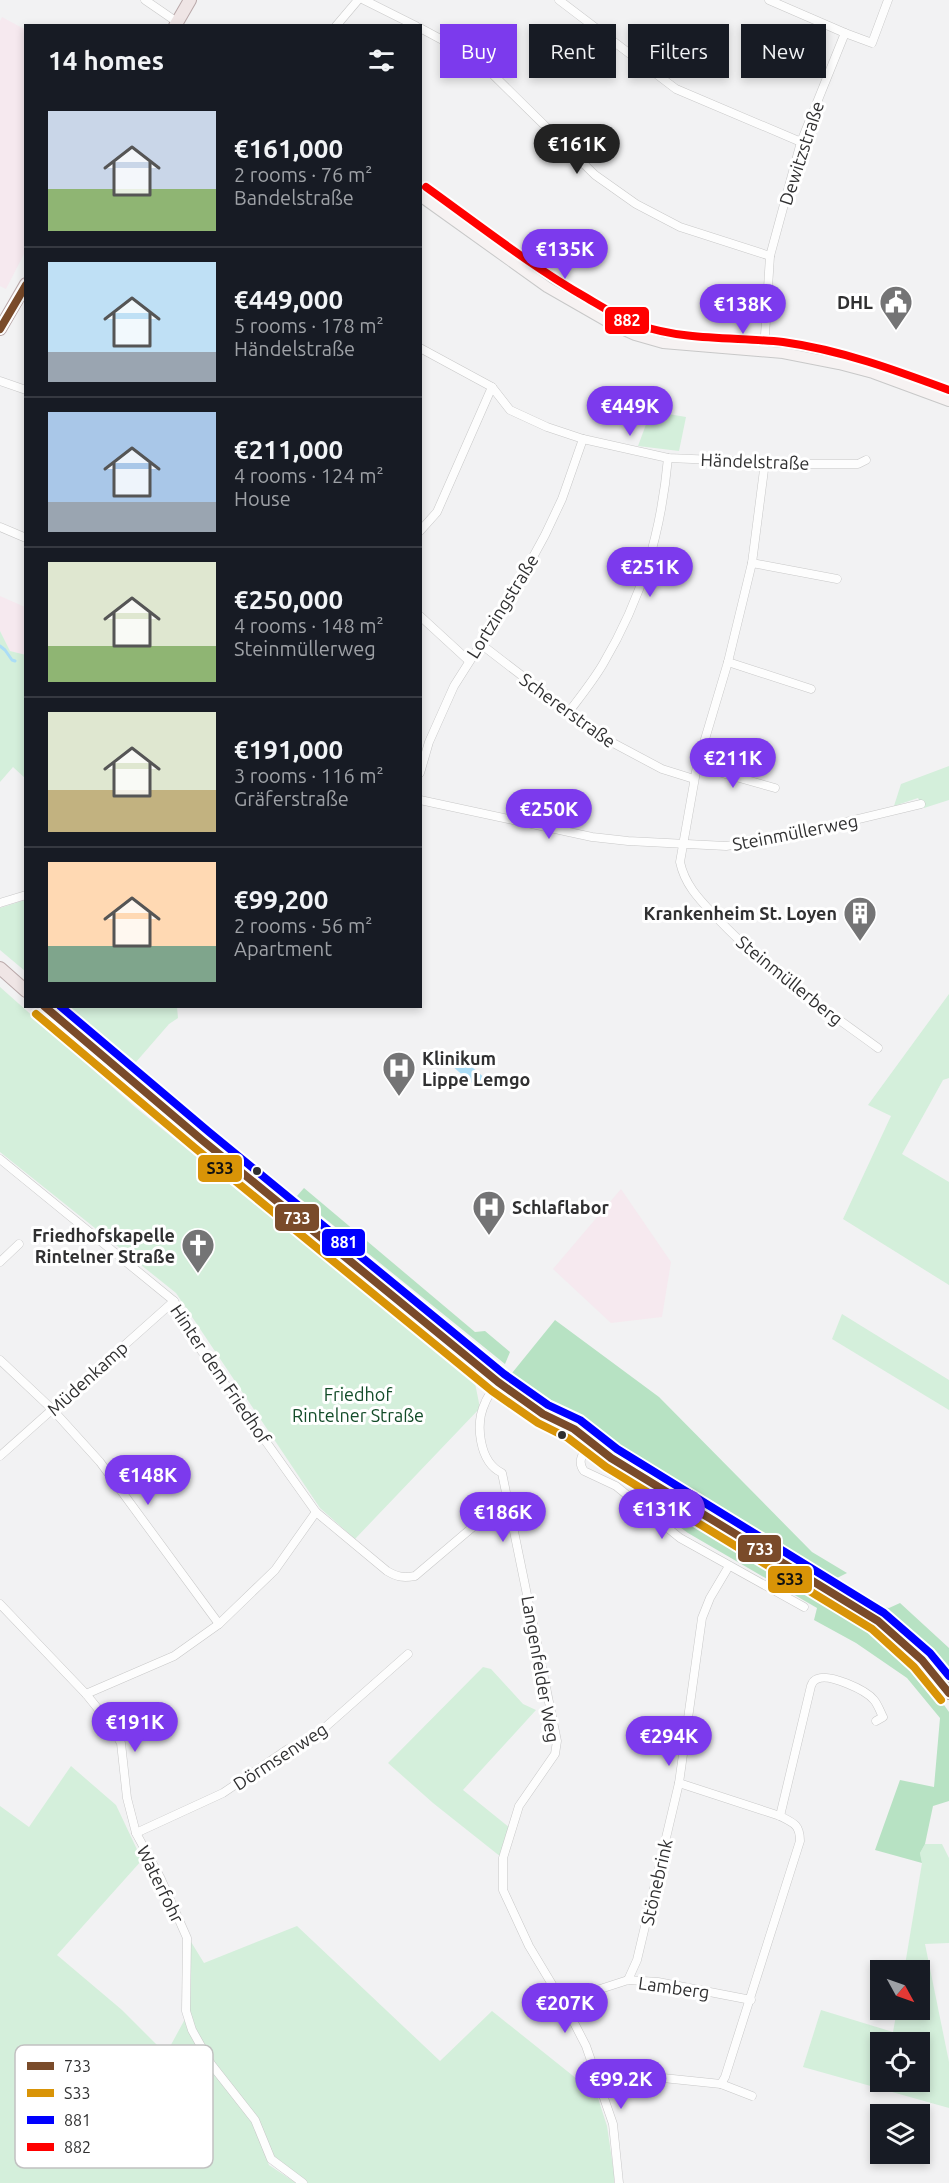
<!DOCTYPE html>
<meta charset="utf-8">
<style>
body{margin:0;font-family:Ubuntu,sans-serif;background:#20242c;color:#f1f3f6;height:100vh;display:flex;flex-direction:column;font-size:22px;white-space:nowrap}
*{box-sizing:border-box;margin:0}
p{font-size:20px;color:#9ea1a6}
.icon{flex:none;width:33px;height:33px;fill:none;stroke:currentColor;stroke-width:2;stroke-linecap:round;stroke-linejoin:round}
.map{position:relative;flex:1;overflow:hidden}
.details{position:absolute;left:24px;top:24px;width:398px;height:984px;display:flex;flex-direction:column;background:#171b24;border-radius:0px;box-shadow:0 3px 9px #0003}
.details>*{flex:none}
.banner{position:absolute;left:440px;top:24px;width:418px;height:54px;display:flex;gap:12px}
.needle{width:39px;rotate:130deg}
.buttons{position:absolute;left:870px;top:1960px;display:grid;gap:12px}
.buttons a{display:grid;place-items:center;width:60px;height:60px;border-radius:0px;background:#171b24;box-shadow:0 3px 9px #0003;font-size:30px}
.price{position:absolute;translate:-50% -51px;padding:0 14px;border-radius:21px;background:#7c3aed;color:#fff;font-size:20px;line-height:39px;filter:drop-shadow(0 2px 3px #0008)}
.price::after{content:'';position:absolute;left:50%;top:36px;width:18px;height:14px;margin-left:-9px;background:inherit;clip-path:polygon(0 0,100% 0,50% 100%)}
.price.on{background:#222;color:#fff}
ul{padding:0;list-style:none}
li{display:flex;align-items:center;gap:18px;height:150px;padding:0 24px}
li+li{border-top:2px solid #363941}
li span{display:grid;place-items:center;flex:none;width:168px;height:120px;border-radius:0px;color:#555}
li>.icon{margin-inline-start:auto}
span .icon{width:72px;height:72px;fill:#fffc;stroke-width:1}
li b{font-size:26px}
h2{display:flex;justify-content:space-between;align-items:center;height:72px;padding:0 24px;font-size:26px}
.pill{padding:0 21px;border-radius:0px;background:#171b24;box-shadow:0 3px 9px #0003;font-size:21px;line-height:54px}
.pill.on{background:#7c3aed;color:#fff}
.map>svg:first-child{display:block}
</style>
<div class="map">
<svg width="949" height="2183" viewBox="0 0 949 2183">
<rect width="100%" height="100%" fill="#f2f2f3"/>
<!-- education -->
<g fill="#f6e9ef">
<path d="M2,17l24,13 -1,222 -19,37 -6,-3v-265z"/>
<path d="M0,596l25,11v48l-15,-4 -10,-20z"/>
<path d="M621,1189l50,73 -9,55 -51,6 -58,-54z"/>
</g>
<!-- green -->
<g fill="#d4efdb" fill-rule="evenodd">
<path d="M651,411l35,6 -7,34 -41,-5z"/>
<path d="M0,631l10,20 16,4 -1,123 -12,-11 -13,15z"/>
<path d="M949,766v34l-25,8 -6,-10 -24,8 7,-22z"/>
<path d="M25,900h1l-1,71 -25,-21v-42z"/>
<path d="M0,987l135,120 340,276 5,25 -125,131 -35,-31 -144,-215 -176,-141z"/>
<path d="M949,994v84l-6,2 -41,74 47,28v103l-106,-66 48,-103 -23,-11z"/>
<path d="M69,1007h108l1,11 -9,6 -33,38z"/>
<path d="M842,1314l107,66v30l-117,-71z"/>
<path d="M483,1667l8,2 32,35 13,6 -73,80 47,38 -9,29 -68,-54 -45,-40z"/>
<path d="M71,1766l45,39 26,55 -85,95 65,55 44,44 19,-35 68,102 16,44 27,18h-296v-377l29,21z"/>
<path d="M925,1844h17l7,14v85l-24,1 24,118v46l-146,-41 18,-57 72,22 4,-22h23v-39h-16l18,-108 -2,-10zM880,2043h40v39h-40z"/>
<path d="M297,1926l143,135 52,-50 105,84 10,31 7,47v10h-306l-38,-29 -14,-36 -44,-56 -23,-47 -1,-78 16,26z"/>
</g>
<!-- forest -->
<g fill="#b7e2c3">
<path d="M304,1188l171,144 10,-1 25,21 -5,12 -208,-168z"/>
<path d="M555,1320l104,77 153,155 35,21 -18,9 -276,-172 -45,-32z"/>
<path d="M638,1486l184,111 71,49 36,38 20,28v89l-16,5 -8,38 -5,9 2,10 -47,-13 25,-70 34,7 6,-69 -33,-40 -51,-35 -42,-23 3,-12 -129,-75 -55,-40z"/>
<path d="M900,1603l49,45v34c-25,-30 -51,-52 -82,-75l2,-2 20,3z"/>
</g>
<!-- water -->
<path fill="#abddf6" d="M460,1057l26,22 -8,9 -26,-22z"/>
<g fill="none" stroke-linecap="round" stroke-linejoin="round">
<!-- stream -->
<path stroke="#abddf6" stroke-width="3" d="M0,646l5,4 7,10 3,1"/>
<defs>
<g id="minor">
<path d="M145,0l32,22"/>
<path d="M364,0l52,26"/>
<path d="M559,0l117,89 125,53"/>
<path d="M769,0l76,33"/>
<path d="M336,26l22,-26"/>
<path d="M420,28l56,30 119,117 41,29 44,23 90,29"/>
<path d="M420,348l72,39 18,23 37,17 36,12 85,19 140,6h50l8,-4"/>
<path d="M764,351l6,-95 31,-114 44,-109 27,10 16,-43"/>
<path d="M0,381l26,9"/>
<path d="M765,462l-13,101 -24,99 -31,104 -17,96c5,24 21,39 37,56 48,51 105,89 161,130"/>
<path d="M0,527l26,11"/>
<path d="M420,531l17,-19 55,-125"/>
<path d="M752,563l85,16"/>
<path d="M420,616l49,45"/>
<path d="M482,645l118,91 62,33 32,10"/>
<path d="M728,662l83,27"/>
<path d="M568,713c12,-16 25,-32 35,-49 39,-66 58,-130 65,-206"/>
<path d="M697,766l78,22"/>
<path d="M420,773l9,-31 25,-56 61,-96 30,-55 17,-36 21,-60"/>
<path d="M420,800l172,37 36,4 98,5 49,-7 146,-35"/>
<path d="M0,903l26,-8"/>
<path d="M0,1159l174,142 24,45 118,166 71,59c10,6 16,7 28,5l92,-78"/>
<path d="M0,1262l19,-18"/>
<path d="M0,1360l52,49 48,53 119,162"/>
<path d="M498,1382c-4,7 -10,13 -13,21 -10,21 -6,59 17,70l55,268 -2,13 -36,52 -16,52v32l26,56 39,65 18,35 27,78 6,59"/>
<path d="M590,1443c-6,9 -14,18 -6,28l32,15 64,52 124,69"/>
<path d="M0,1456l174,-155"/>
<path d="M0,1604l86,90 21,26 14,23 6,55 9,35 25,46 26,59 -1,73 6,19 19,34 44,56 16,39 32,24"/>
<path d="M86,1694l88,-38 45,-32 56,-54 41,-58"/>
<path d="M679,1783l101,33c14,7 20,9 20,25l-75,236 -4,7"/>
<path d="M780,1816l31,-130c1,-3 3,-6 6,-7 12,-6 49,11 57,21 4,5 6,11 9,17l-7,4"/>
<path d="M136,1833l87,-40 65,-44 25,-11 95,-84"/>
<path d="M628,1980l9,-20 42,-177 23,-165 8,-20 19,-32"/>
<path d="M568,2011l23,-19 37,-12 30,2 93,18"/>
<path d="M663,2078l58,6 31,12"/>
</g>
<path id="secondary" d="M420,196l127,91 68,39 20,9 28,8 120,10 56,11 34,9 76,28"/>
<g id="primary">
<path d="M175,26l15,-26"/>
<path d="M0,329l26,-45"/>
<path d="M0,968l26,23"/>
<path d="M43,1006l417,346 95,70 29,16"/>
<path d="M579,1434l32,24 267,163 44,39 27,33"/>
</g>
</defs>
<!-- minor casing -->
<use href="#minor" stroke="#c8c8c8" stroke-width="9"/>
<!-- secondary casing -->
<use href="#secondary" stroke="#c8c8c8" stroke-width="12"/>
<!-- primary casing -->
<use href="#primary" stroke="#b9a8a9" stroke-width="14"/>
<!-- minor -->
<use href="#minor" stroke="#fdfdfd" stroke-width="8"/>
<!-- secondary -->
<use href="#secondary" stroke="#f6f2f2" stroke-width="10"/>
<!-- primary -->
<use href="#primary" stroke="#efe5e5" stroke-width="12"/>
<defs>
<g id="bus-1">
<path d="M0,329l26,-44"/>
<path d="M44,1006l158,134 296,242 45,32 31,15 37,29 267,163 44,39 27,33"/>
</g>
<path id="bus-2" d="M36,1014l159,134 297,243 46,32 30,15 38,29 266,162 42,38 27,33"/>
<path id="bus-3" d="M60,1006l149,126 295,242 44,31 32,15 37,29 267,164 46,40 19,23"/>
<path id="bus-4" d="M426,187c53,38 105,79 161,111 17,10 34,21 52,27 46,16 97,12 144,17 58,8 112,28 166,48"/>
</defs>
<!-- bus-1 casing -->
<use href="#bus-1" stroke="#fff" stroke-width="12"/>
<!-- bus-2 casing -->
<use href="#bus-2" stroke="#fff" stroke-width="12"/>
<!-- bus-3 casing -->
<use href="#bus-3" stroke="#fff" stroke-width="12"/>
<!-- bus-4 casing -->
<use href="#bus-4" stroke="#fff" stroke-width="12"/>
<!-- bus-1 -->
<use href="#bus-1" stroke="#7a4b2a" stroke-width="8"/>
<!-- bus-2 -->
<use href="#bus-2" stroke="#d99407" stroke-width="8"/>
<!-- bus-3 -->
<use href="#bus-3" stroke="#00f" stroke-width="8"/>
<!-- bus-4 -->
<use href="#bus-4" stroke="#f00" stroke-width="8"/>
</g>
<!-- icons -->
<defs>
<symbol id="civic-pin" viewBox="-11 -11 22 30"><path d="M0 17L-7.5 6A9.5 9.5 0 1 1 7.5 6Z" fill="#747475" stroke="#fff"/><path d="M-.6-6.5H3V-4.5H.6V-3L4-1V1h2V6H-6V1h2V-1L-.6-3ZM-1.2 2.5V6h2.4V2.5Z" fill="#fff"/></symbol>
<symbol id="building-pin" viewBox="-11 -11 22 30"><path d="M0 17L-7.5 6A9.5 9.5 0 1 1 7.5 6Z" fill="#747475" stroke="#fff"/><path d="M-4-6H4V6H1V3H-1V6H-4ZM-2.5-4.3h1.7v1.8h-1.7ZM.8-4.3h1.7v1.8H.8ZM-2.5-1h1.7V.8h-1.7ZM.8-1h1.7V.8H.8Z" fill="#fff"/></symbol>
<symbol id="hospital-pin" viewBox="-11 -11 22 30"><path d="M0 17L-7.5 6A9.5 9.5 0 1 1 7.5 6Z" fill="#747475" stroke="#fff"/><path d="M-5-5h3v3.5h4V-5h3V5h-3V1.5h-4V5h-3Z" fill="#fff"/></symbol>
<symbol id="church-pin" viewBox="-11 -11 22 30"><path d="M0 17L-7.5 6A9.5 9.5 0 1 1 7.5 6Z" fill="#747475" stroke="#fff"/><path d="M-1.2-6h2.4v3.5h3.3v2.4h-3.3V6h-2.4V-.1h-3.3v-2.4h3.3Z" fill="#fff"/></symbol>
</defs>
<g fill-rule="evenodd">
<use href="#civic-pin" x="877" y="283" width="38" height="52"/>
<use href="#building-pin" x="841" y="894" width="38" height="52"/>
<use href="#hospital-pin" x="380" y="1049" width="38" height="52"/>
<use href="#hospital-pin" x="470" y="1188" width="38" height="52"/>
<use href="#church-pin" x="179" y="1226" width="38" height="52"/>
</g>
<!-- markers -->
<g fill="#303031" stroke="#fff" stroke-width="2">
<circle cx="257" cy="1171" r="5"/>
<circle cx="562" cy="1435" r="5"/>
</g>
<g text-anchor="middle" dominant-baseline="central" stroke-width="6" stroke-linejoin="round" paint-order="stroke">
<!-- street labels -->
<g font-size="18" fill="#303031" stroke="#fff">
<text transform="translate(801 153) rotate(-72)">Dewitzstraße</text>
<text transform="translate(755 461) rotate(2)">Händelstraße</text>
<text transform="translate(502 606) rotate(-58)">Lortzingstraße</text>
<text transform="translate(568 710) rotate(36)">Schererstraße</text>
<text transform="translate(795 832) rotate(-11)">Steinmüllerweg</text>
<text transform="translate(790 980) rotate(39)">Steinmüllerberg</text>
<text transform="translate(221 1374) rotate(56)">Hinter dem Friedhof</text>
<text transform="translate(87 1378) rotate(-42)">Müdenkamp</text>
<text transform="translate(541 1669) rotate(80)">Langenfelder Weg</text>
<text transform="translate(280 1756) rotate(-33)">Dörmsenweg</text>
<text transform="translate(656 1882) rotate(-77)">Stönebrink</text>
<text transform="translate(161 1884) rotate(64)">Waterfohr</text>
<text transform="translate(674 1987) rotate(8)">Lamberg</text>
</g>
<!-- poi labels -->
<g font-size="18" font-weight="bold" fill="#303031" stroke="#fff" text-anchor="end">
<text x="873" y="302">DHL</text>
<text x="837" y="913">Krankenheim St. Loyen</text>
<text x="422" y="1058" text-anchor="start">Klinikum<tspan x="422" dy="21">Lippe Lemgo</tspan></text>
<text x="512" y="1207" text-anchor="start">Schlaflabor</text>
<text x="175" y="1235">Friedhofskapelle<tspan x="175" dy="21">Rintelner Straße</tspan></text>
</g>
<!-- park labels -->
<g font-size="18" fill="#134c29" stroke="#fff">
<text x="358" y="1394">Friedhof<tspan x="358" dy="21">Rintelner Straße</tspan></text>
</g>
</g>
<!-- legend -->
<rect x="15" y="2045" width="198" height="123" rx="9" fill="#fff" stroke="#c1c1c1" stroke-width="1.5"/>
<rect x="27" y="2062" width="27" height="8" fill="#7a4b2a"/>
<rect x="27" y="2089" width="27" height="8" fill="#d99407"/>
<rect x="27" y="2116" width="27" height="8" fill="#00f"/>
<rect x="27" y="2143" width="27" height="8" fill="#f00"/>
<g font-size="16" fill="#303031">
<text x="64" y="2072">733</text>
<text x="64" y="2099">S33</text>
<text x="64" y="2126">881</text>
<text x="64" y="2153">882</text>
</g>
<g stroke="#fff" stroke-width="2">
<rect x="604" y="306" width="46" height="29" rx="6" fill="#f00"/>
<rect x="197" y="1154" width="46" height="29" rx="6" fill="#d99407"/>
<rect x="274" y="1203" width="46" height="29" rx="6" fill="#7a4b2a"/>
<rect x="321" y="1228" width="45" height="29" rx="6" fill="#00f"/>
<rect x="737" y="1534" width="45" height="29" rx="6" fill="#7a4b2a"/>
<rect x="767" y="1565" width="46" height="29" rx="6" fill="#d99407"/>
</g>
<g font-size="16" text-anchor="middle" font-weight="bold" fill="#fff">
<text x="627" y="326">882</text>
<text x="297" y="1224">733</text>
<text x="344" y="1248">881</text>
<text x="760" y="1555">733</text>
</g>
<g font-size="16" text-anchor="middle" font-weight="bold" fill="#111">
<text x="220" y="1174">S33</text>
<text x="790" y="1585">S33</text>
</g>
</svg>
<div class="buttons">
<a><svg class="needle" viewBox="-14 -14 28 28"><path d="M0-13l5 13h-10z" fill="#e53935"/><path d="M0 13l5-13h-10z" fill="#9ea1a6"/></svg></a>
<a><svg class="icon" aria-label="locate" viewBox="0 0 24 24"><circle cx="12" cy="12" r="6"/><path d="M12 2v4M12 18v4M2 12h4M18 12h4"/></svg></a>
<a><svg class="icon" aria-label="layers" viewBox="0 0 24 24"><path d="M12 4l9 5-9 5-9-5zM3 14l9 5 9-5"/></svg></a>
</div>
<b class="price on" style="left:577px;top:175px">€161K</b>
<b class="price" style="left:565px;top:280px">€135K</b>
<b class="price" style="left:743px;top:335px">€138K</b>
<b class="price" style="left:630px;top:437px">€449K</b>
<b class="price" style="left:650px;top:598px">€251K</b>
<b class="price" style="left:733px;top:789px">€211K</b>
<b class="price" style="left:549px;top:840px">€250K</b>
<b class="price" style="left:148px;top:1506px">€148K</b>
<b class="price" style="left:662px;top:1540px">€131K</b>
<b class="price" style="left:503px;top:1543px">€186K</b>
<b class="price" style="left:135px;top:1753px">€191K</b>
<b class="price" style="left:669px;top:1767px">€294K</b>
<b class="price" style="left:565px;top:2034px">€207K</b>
<b class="price" style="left:621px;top:2110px">€99.2K</b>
<div class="banner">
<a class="pill on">Buy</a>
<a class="pill">Rent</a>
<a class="pill">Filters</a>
<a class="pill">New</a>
</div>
<section class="details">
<h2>14 homes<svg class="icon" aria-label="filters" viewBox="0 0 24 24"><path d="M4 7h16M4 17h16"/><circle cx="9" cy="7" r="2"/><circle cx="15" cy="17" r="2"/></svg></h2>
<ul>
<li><span style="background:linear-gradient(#c9d6e8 65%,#8fb573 0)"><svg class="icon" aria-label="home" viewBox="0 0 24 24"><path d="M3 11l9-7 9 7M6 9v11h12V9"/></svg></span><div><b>€161,000</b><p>2 rooms · 76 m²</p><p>Bandelstraße</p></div></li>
<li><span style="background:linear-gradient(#bfe0f5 75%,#9aa5b1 0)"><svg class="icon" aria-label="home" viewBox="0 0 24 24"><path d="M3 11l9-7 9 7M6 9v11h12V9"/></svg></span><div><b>€449,000</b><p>5 rooms · 178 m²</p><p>Händelstraße</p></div></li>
<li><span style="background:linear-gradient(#a9c7e8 75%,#9aa5b1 0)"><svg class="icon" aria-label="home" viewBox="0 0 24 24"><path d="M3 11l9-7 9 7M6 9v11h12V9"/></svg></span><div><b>€211,000</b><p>4 rooms · 124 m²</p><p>House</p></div></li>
<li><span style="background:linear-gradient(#dfe7d0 70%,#8fb573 0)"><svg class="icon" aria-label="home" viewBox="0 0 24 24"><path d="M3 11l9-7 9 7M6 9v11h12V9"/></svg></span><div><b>€250,000</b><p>4 rooms · 148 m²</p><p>Steinmüllerweg</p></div></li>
<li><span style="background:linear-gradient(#dfe7d0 65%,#c2b280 0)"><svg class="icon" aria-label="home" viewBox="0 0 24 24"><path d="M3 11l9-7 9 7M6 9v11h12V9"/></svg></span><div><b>€191,000</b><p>3 rooms · 116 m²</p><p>Gräferstraße</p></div></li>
<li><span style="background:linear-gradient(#ffd9b3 70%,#7fa58c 0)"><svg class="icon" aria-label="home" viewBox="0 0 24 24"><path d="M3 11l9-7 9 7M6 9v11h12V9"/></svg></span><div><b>€99,200</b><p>2 rooms · 56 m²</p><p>Apartment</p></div></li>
</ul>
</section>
</div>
